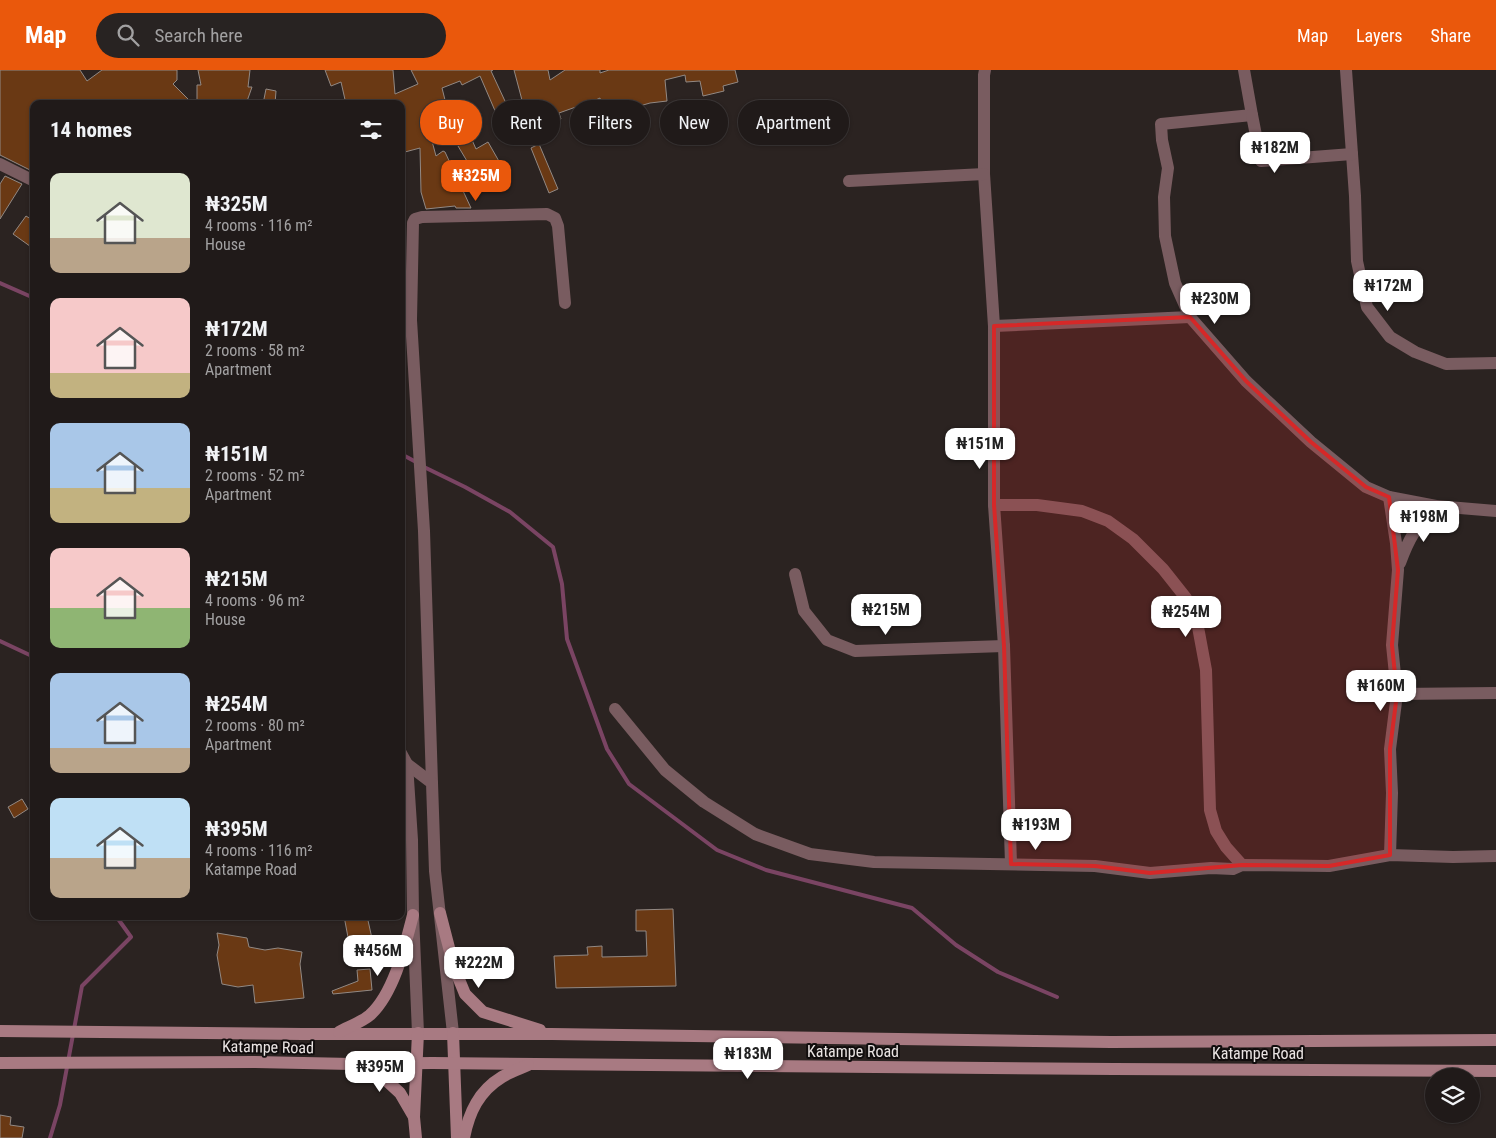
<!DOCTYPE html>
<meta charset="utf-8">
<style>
body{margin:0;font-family:"Roboto Condensed",sans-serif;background:#282322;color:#f1f3f6;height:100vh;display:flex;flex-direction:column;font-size:19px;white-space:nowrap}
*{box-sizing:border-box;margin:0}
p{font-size:16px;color:#a2a1a2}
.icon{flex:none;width:28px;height:28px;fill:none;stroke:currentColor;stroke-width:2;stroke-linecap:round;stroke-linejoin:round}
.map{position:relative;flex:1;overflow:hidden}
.drawer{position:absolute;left:30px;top:30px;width:375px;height:820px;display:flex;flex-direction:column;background:#201a19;border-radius:10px;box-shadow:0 1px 4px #0004,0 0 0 1px #3d3838}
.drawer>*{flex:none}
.banner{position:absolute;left:420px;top:30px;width:475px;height:45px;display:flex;gap:10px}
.controls{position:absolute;left:1425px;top:998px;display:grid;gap:10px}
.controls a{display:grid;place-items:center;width:55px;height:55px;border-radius:50%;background:#201a19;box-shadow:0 1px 4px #0004,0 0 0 1px #3d3838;font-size:25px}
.price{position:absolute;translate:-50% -42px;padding:0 11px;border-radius:10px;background:#fff;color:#222;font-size:16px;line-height:32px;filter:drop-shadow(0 1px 2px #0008)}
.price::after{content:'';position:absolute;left:50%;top:30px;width:15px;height:11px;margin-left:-8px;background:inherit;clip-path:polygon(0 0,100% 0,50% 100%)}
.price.on{background:#ea580c;color:#fff}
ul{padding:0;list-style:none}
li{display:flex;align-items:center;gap:15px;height:125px;padding:0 20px}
li span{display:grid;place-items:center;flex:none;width:140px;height:100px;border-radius:10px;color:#555}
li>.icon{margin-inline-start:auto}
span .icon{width:60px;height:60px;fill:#fffc;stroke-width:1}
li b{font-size:21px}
h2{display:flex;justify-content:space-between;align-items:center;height:60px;padding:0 20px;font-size:21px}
.tag{padding:0 18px;border-radius:22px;background:#201a19;box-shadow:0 1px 4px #0004,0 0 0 1px #3d3838;font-size:18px;line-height:45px}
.tag.on{background:#ea580c;color:#fff}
header{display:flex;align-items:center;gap:30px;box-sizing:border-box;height:70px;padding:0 25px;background:#ea580c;color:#fff}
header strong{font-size:24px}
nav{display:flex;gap:28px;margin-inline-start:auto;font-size:18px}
.search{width:350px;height:45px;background:#282322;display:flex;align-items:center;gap:12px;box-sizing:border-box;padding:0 18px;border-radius:28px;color:#a2a1a2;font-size:19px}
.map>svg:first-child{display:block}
</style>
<header>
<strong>Map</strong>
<div class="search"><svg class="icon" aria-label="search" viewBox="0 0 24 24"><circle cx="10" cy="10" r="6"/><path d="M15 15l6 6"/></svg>Search here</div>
<nav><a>Map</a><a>Layers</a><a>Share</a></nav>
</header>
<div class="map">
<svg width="1496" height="1068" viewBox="0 0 1496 1068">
<rect width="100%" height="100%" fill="#2b2321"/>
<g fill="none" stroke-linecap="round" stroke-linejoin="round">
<!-- stream -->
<g stroke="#7a4463" stroke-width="4">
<path d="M0,213l34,15"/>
<path d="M401,384l17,9"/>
<path d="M424,397l41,20 45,25 43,35 9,37 5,55 40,110 22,35 88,66 49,20 146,38 44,37 42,27 59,25"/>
<path d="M0,571l34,16"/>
<path d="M50,1068l10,-33 22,-119 49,-49 -15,-21"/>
</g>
</g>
<!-- building -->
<g fill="#6a3914" stroke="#928984">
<path d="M0,0h80l7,11 15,-11h75v10l-4,4 20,20h-159v68l-34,-17z"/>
<path d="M198,0h52l-2,17h4l-6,17h-49v-19h4z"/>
<path d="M325,0h68l2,24 23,-10 -7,-14h82l-2,1 20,43 -12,6 -19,-44 -18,9 -2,-4 -18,7 4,16 -6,1 2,14h-6l2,10 -9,1 7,26 7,-5 2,1 26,56h-15l-1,-2 -29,3 -5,-17 -1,-44 -19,5v-49h-55l-5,-22 -10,4z"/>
<path d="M514,0h34l2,10 15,-10h35v3l9,-3h126l3,12 -15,4 1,5 -21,5 -3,-15 -14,1 -1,-7 -20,5 2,21 -17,2 -45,13 -5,-18 -13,6v-1l-28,10 2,6 -20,6 -2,-9 -12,3z"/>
<path d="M266,19l10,2 -1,13h-12z"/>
<path d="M472,70l4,9 12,-7 16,28 -13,7 3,5 -11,6 -25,-42z"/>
<path d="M539,74l19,45 -9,4 -18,-45z"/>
<path d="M5,106l17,8 -22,35v-35z"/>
<path d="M26,146l8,5v28l-21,-15z"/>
<path d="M22,729l6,10 -14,9 -6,-11z"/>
<path d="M673,839l3,77 -120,2 -2,-32 34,-1 -1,-8 15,-1v11l45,-1 -1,-25h-10v-21z"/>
<path d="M344,846h23l6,27 -23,5z"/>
<path d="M217,863l30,5 2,9 16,3 13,-2 24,4 -2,12 4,34 -49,5 -2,-18 -15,2 -16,-3 -5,-29 2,-10z"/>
<path d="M370,899l2,21 -39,4 -1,-3 26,-10 -1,-11z"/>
<path d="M0,1045l11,2 -1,8 14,2 -2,11h-22z"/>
</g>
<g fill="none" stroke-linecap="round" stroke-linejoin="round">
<!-- street -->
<g stroke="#795c60" stroke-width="12">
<path d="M985,0l-1,5v99l10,152v179l10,141 7,218"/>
<path d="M1244,0l8,45 -91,9 1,16 6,28 -4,29 1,39 10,47 15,34 56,64 65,61 55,45 23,10 47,9 60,5"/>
<path d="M1346,0l9,126 2,65 10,46 23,30 25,15 31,12 50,-1"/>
<path d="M1252,45l9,46 91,-7"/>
<path d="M0,94l34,17"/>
<path d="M849,111l135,-7"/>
<path d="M401,250h10l13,211 8,252"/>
<path d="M411,250l2,-97 2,-4 7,-2 125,-3 8,4 3,8 7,77"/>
<path d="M994,256l196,-9"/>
<path d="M1389,427l7,46 2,27 -6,75 5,49 -7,55 2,44 -2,62"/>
<path d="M994,435h43l45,6 26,10 25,18 30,30 23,29 12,29 8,43 4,140 6,21 10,16 16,18"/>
<path d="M1400,493c9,-25 17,-38 36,-57"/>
<path d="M795,504l9,37 23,29 28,11 149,-5"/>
<path d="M1397,624l99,-1"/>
<path d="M615,639l50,61 39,32 51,32 55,20 64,8 221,4 55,7 61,-5 22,1 9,-4 87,1 61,-11 63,2 43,-1"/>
<path d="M401,683l6,11 25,19 3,88 18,162"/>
<path d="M407,694l5,76 1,75 5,118"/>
</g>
<!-- secondary -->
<g stroke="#a87a82" stroke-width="12">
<path d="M440,843l14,54 11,27 18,18 57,18"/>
<path d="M0,961l303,3h249l559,8 385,-2"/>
<path d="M339,962c9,-5 23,-10 31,-17 24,-22 35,-69 43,-100"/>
<path d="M453,963l4,105"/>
<path d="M0,993l255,-1 97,2 80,-1 682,6 382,2"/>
<path d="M354,995l33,16 13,12 14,24"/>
<path d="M416,1068l-2,-21 4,-84"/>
<path d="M464,1068c5,-26 15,-47 38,-61 8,-5 17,-8 26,-12"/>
</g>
</g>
<!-- marked area -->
<path fill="#d62828" fill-opacity="0.2" stroke="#d62828" stroke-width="4" stroke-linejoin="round" d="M1190,247l56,64 65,61 55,45 23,10 9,73 -6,75 5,49 -7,55v106l-61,11 -87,-1 -92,8 -55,-7 -84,-2 -7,-218 -10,-141v-179z"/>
<g text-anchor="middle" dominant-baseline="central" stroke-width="4" stroke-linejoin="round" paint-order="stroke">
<!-- street labels -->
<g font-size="16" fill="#eae4e3" stroke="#110d0d">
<text transform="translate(268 977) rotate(1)">Katampe Road</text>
<text x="853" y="981">Katampe Road</text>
<text x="1258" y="983">Katampe Road</text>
</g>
</g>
</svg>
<div class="controls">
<a><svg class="icon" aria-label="layers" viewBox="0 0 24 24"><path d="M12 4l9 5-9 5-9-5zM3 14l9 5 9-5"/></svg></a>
</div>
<b class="price" style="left:1275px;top:104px">₦182M</b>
<b class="price on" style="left:476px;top:132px">₦325M</b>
<b class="price" style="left:1388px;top:242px">₦172M</b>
<b class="price" style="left:1215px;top:255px">₦230M</b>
<b class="price" style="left:980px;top:400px">₦151M</b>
<b class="price" style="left:1424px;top:473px">₦198M</b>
<b class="price" style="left:886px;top:566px">₦215M</b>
<b class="price" style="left:1186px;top:568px">₦254M</b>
<b class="price" style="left:1381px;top:642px">₦160M</b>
<b class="price" style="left:1036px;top:781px">₦193M</b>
<b class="price" style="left:378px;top:907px">₦456M</b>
<b class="price" style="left:479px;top:919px">₦222M</b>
<b class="price" style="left:748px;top:1010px">₦183M</b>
<b class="price" style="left:380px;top:1023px">₦395M</b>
<div class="banner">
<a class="tag on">Buy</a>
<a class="tag">Rent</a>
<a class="tag">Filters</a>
<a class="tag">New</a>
<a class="tag">Apartment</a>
</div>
<section class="drawer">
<h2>14 homes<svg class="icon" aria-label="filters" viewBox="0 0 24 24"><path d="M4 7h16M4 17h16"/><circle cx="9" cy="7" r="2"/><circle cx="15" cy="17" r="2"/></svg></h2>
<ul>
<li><span style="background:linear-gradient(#dfe7d0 65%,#b9a48a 0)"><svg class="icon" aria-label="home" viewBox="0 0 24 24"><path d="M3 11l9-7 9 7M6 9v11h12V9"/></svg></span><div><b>₦325M</b><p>4 rooms · 116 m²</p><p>House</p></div></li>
<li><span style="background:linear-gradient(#f6c9c9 75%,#c2b280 0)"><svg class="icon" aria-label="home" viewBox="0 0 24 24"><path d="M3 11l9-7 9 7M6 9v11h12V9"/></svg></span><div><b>₦172M</b><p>2 rooms · 58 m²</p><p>Apartment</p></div></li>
<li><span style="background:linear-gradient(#a9c7e8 65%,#c2b280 0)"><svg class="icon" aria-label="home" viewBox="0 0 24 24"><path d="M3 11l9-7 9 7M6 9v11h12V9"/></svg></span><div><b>₦151M</b><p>2 rooms · 52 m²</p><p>Apartment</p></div></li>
<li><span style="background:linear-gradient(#f6c9c9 60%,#8fb573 0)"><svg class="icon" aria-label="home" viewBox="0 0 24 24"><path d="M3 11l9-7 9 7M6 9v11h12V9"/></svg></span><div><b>₦215M</b><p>4 rooms · 96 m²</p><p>House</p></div></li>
<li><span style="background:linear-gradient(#a9c7e8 75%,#b9a48a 0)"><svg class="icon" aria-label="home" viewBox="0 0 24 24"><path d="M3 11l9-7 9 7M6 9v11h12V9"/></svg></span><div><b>₦254M</b><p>2 rooms · 80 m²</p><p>Apartment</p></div></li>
<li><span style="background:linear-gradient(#bfe0f5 60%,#b9a48a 0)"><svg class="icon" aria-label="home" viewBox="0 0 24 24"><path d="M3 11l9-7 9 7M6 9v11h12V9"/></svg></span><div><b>₦395M</b><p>4 rooms · 116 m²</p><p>Katampe Road</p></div></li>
</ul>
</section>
</div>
